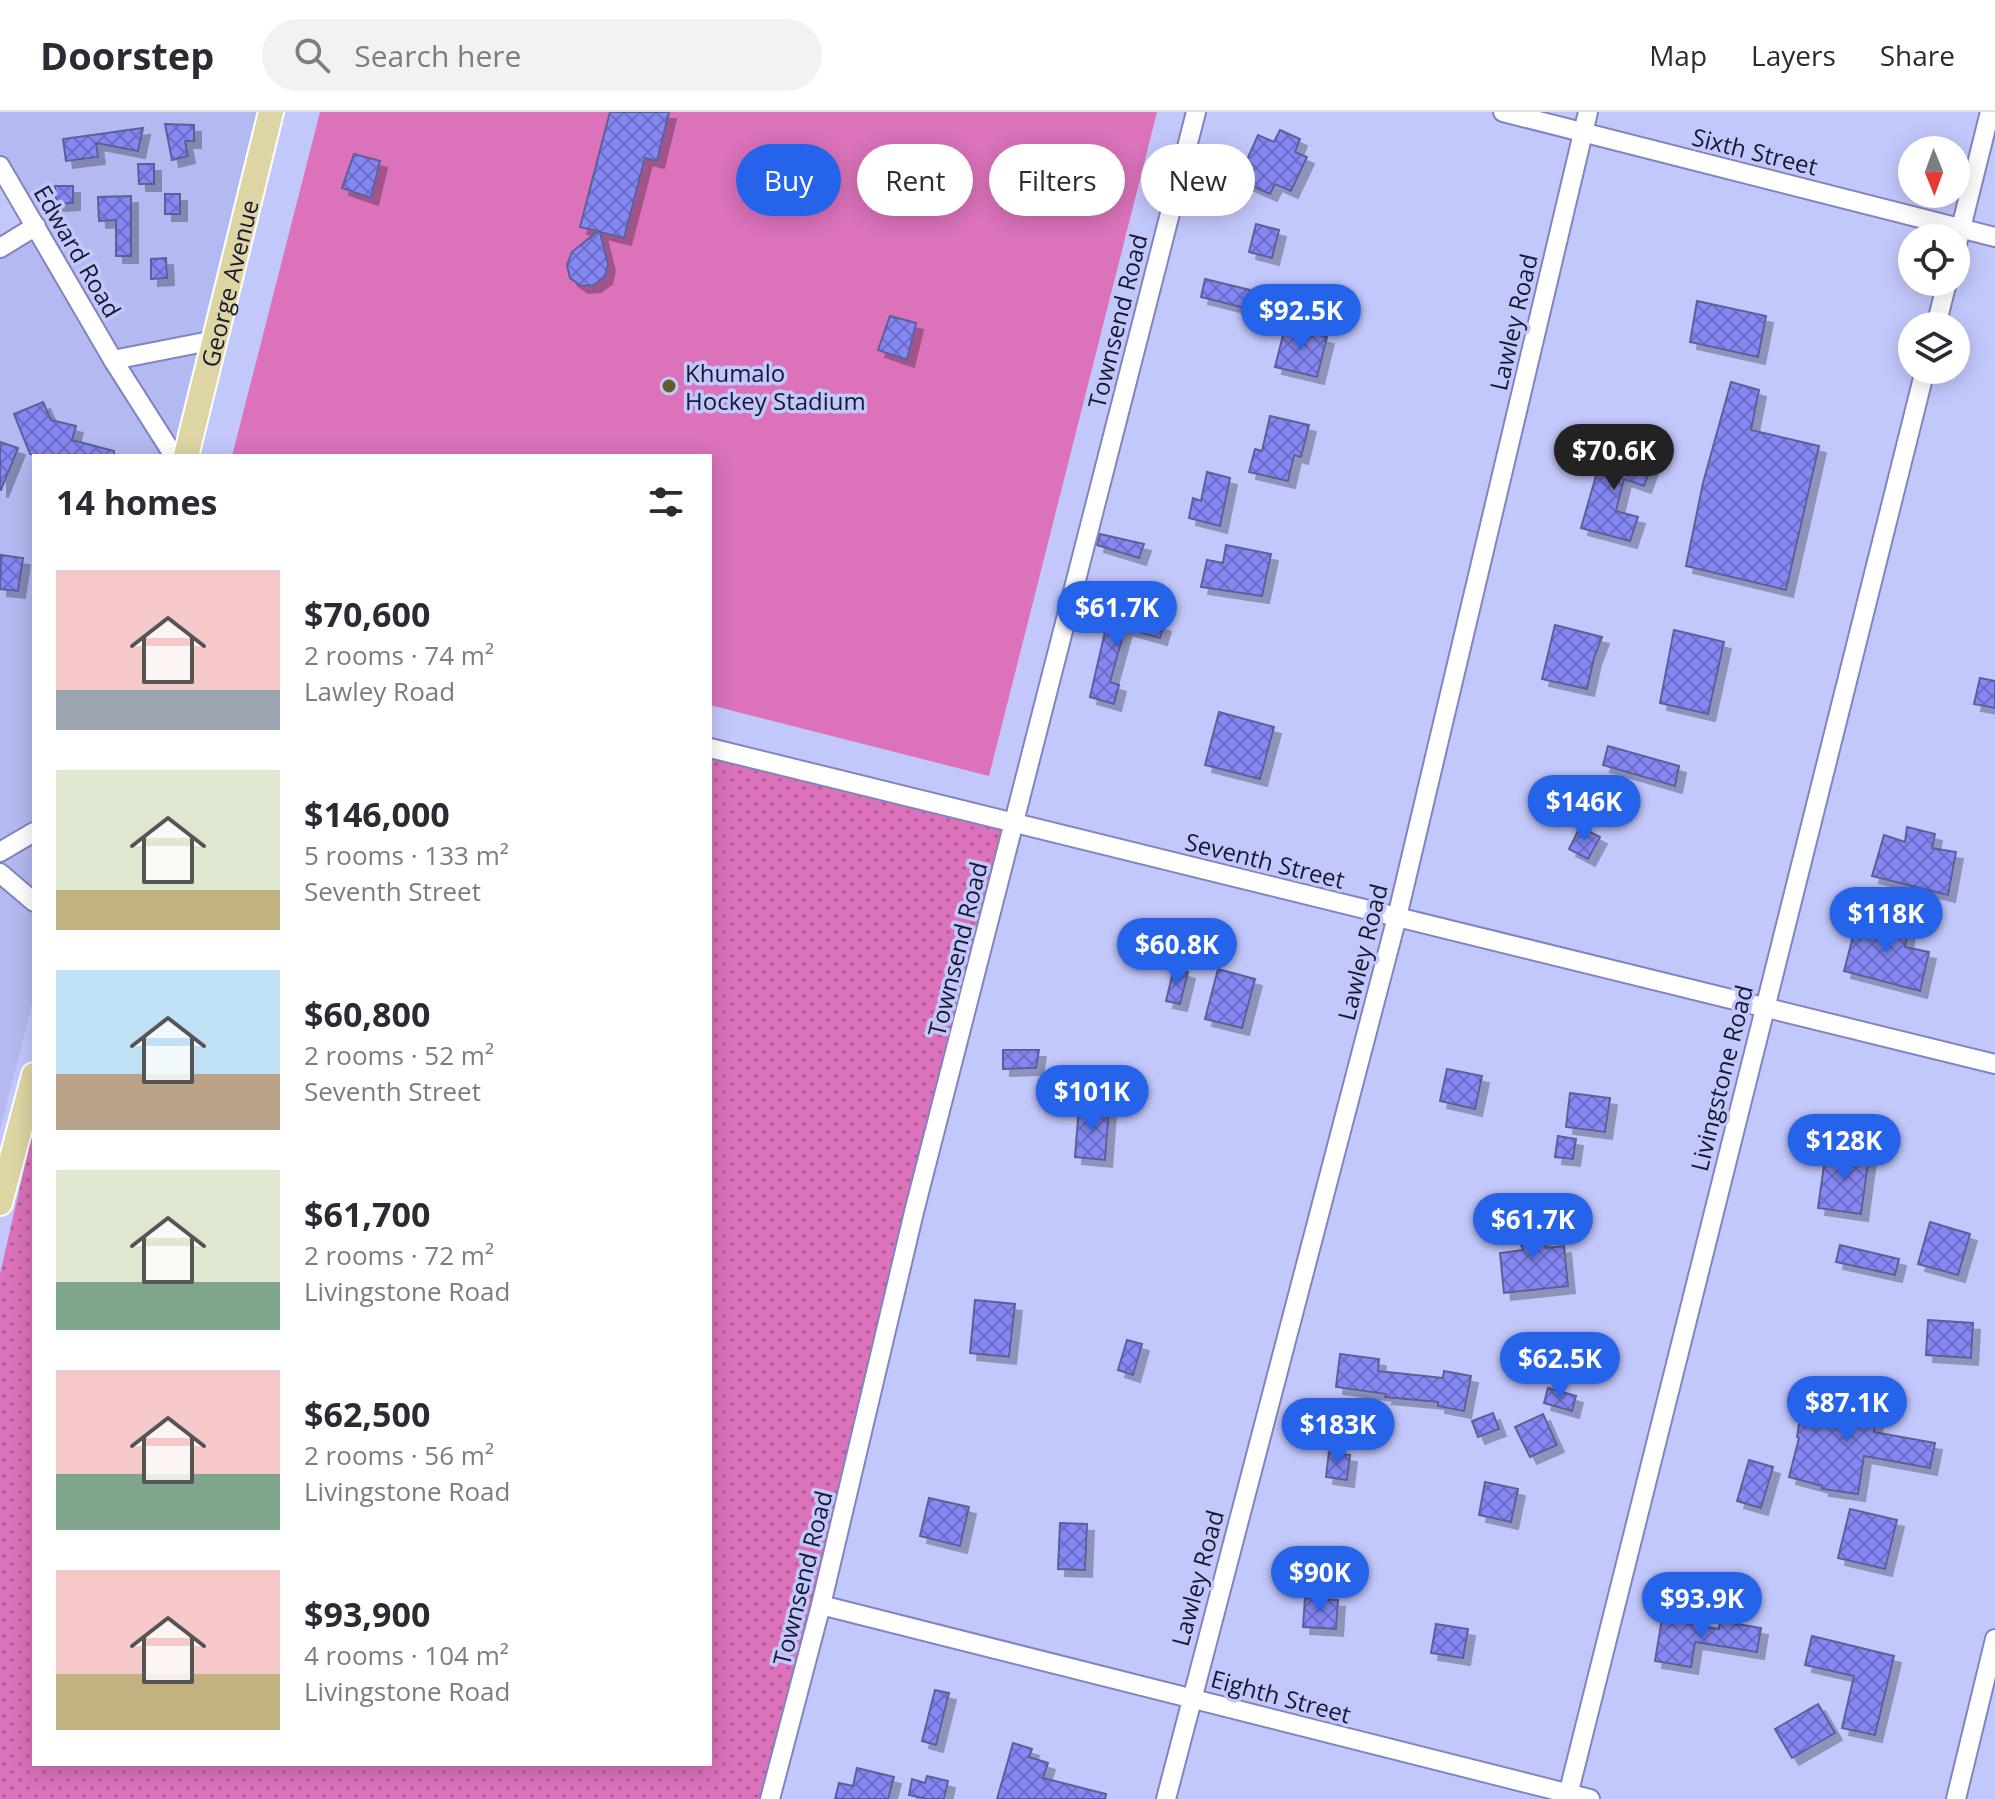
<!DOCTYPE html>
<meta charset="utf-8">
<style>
body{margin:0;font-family:"Open Sans",sans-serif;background:#f2f2f3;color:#2b2b33;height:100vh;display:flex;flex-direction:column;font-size:30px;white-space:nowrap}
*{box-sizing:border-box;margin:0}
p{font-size:26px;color:#7c7c81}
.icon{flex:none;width:44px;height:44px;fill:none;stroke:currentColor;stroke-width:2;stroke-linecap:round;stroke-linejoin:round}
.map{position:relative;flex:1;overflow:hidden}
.panel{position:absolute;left:32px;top:342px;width:680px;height:1312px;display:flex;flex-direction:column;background:#fff;border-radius:0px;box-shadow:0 4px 20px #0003}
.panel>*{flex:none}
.guide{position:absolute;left:736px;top:32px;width:760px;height:72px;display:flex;gap:16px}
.needle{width:52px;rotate:179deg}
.buttons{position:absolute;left:1898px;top:24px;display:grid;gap:16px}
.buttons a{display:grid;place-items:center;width:72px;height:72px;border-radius:50%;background:#fff;box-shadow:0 4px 20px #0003;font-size:40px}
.price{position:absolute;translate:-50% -68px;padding:0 18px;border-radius:28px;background:#2563eb;color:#fff;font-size:26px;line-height:52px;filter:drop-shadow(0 2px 4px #0008)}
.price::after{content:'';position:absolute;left:50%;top:48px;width:24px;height:18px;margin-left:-12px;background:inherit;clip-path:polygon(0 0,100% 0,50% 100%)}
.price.on{background:#222;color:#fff}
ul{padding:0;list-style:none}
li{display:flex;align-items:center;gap:24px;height:200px;padding:0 24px}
li span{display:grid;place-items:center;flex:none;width:224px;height:160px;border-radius:0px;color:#555}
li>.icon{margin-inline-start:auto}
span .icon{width:96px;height:96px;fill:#fffc;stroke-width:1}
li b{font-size:34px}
h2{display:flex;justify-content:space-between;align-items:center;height:96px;padding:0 24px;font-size:34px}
.chip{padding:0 28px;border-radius:36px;background:#fff;box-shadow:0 4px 20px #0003;font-size:28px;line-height:72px}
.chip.on{background:#2563eb;color:#fff}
header{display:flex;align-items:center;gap:48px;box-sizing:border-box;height:112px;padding:0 40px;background:#fff;border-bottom:2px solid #e1e1e2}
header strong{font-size:38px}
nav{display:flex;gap:44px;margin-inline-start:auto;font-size:28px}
.search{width:560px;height:72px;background:#f2f2f3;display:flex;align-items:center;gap:20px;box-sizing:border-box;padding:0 28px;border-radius:44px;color:#7c7c81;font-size:30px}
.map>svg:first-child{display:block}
</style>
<header>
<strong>Doorstep</strong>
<div class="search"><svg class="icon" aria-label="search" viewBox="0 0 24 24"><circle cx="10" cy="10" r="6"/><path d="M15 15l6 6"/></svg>Search here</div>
<nav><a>Map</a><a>Layers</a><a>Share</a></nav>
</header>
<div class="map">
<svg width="1995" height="1687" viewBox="0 0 1995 1687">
<defs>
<pattern id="grass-dots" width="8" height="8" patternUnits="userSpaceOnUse" patternTransform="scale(2)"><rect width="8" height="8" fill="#db72ba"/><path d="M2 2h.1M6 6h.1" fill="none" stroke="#b15d98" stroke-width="1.8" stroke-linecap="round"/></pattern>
<pattern id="building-cross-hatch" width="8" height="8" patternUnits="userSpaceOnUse" patternTransform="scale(2)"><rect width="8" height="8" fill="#8588f4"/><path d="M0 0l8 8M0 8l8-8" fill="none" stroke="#6c6ec6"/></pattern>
<filter id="shadow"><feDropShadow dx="7" dy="7" stdDeviation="0" flood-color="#0004"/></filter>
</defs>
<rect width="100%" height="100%" fill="#c3c8fc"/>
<!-- built -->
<path fill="#b4b9f1" d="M0,0h257l-86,344h-137v540l-34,134v-880l39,-23 -39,-66z"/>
<!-- grass -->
<path fill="url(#grass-dots)" d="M710,635l304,77 -248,975h-766v-525l34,-148v638h676z"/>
<!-- pitch -->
<path fill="#db72ba" d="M320,0h837l-168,664 -279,-71v-249h-478z"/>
<!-- building -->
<g fill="url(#building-cross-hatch)" stroke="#5c5f99" stroke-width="2" filter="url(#shadow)">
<path d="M610,0h59l-12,49 -12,-3 -21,80 -24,-6 8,32 -3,13 -11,8 -13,1 -11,-8 -3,-13 5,-13 26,-21 -18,-4z"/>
<path d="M165,12l29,1v16h-9l3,15 -16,4z"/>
<path d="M143,16l-5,23 -42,-8 2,14 -32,4 -3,-22z"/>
<path d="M1280,18l20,9 -5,13 12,5 -16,34 -16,-7 -5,10 -32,-14 20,-45 16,7z"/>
<path d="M354,42l26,7 -9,37 -29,-10z"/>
<path d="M138,52h16v20h-15z"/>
<path d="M55,74h18v17l-17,1z"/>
<rect x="165" y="82" width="15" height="20"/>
<path d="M131,84v60h-15v-36l-17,1 -1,-24z"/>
<path d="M1256,112l23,6 -7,28 -23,-6z"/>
<path d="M166,146l1,20 -16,1v-20z"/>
<path d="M1205,167l45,11 -5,18 -44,-11z"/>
<path d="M1697,189l69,15 -8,41 -68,-15z"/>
<path d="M890,204l26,7 -9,37 -29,-10z"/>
<path d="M1285,215l42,10 -10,40 -42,-10z"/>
<path d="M1731,270l28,8 -8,40 68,16 -33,144 -100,-24 17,-83z"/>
<path d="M43,290l8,18 25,6 -4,14 42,11v5h-75l-9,-2 -16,-40z"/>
<path d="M1270,304l39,9 -8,32 -7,-2 -6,26 -39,-9 6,-23 7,2z"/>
<path d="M1606,329l30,7 -4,13 19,6 -7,19 -20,-7 -8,32 22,6 -8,24 -49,-13z"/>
<path d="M0,330l18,6 -17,42h-1z"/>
<path d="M1207,360l23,6 -10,48 -31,-8 4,-20 8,3z"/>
<path d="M1100,422l44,10 -5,14 -42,-13z"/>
<path d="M1226,433l45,9 -9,42 -61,-9 6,-27 16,3z"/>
<path d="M1,443l22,3 -5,33 -18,-2z"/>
<path d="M1103,494l61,19 -4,13 -35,-10 -15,54 9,3 -5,19 -24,-7 17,-74 -8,-3z"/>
<path d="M1555,513l47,12 -8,21 -7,31 -45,-10z"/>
<path d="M1674,518l50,12 -16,72 -48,-11z"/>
<path d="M1980,566l15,3v27l-21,-4z"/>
<path d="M1219,600l55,15 -14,52 -55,-14z"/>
<path d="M1608,634l71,20 -4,20 -72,-21z"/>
<path d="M1580,715l20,10 -12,22 -19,-10z"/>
<path d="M1907,715l28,7 -3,14 24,4 -8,43 -76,-19 12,-41 21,7z"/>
<path d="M1858,805l50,13 -3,17 24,5 -9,39 -76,-20z"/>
<path d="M1174,856l14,4 -8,32 -14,-3z"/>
<path d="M1218,857l37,10 -13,49 -37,-9z"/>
<path d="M1003,938h36l-3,18 -33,1z"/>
<path d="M1447,957l35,7 -7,33 -35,-8z"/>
<path d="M1570,981l40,5 -5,34 -39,-5z"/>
<path d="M1079,994l30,3 -4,51 -30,-3z"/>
<path d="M1558,1024l18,3 -3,20 -18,-2z"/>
<path d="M1826,1039l43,5 -8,58 -43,-6z"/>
<path d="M1535,1101l11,35 18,-2 4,40 -64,7 -4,-40 23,-3 -11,-29z"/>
<path d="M1930,1110l40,12 -12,41 -40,-11z"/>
<path d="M1840,1133l59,14 -4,16 -59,-13z"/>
<path d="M975,1188l40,4 -6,53 -39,-4z"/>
<path d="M1928,1208l45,3 -2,35 -45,-3z"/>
<path d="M1127,1228l15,4 -9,31 -15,-5z"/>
<path d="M1340,1242l39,5 -1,12 65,7 1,-7 27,5 -7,35 -26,-5v-4l-53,-5 1,-3 -50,-7z"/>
<path d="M1548,1276l28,8 -4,15 -28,-8z"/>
<path d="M1804,1281l74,13 -4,26 61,11 -5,25 -66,-12 -6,38 -36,-5v-3l-33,-9 10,-39 -2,-1z"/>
<path d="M1493,1301l6,16 -21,8 -6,-16z"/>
<path d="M1543,1302l14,31 -27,12 -15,-30z"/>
<path d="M1329,1340l21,3 -3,25 -21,-3z"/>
<path d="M1749,1348l24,7 -12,41 -24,-7z"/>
<path d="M1485,1370l33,7 -7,33 -32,-7z"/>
<path d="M929,1386l40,9 -9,39 -40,-10z"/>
<path d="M1850,1397l47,11 -12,49 -47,-11z"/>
<path d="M1060,1411l27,1 -2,46 -27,-1z"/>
<path d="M1305,1486l33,2 -2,29 -33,-2z"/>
<path d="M1662,1507l57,10 1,-8 41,7 -4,24 -62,-10 -4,25 -36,-6z"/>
<path d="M1436,1512l32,5 -5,29 -32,-5z"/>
<path d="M1812,1524l82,20 -19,79 -33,-7 12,-52 -49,-11z"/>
<path d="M935,1578l14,3 -13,52 -14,-4z"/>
<path d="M1818,1592l17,29 -43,25 -17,-29z"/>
<path d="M1013,1631l19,6 -3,8 19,6 -5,15 63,16 -1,5h-108z"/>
<path d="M857,1656l37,9 -6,22h-53l4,-16 14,3z"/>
<path d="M927,1664l21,5 -4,18h-17l-18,-4 3,-16 13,4z"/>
</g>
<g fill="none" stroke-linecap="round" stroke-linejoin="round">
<defs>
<g id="minor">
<path d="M1503,0l492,125"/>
<path d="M0,54l113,194 61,96"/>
<path d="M0,136l36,-22"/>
<path d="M1956,136l34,-136"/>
<path d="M1936,214l11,-44"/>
<path d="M113,248l102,-20"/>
<path d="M710,636l1285,316"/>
<path d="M0,740l34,-20"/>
<path d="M0,761l34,29"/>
<path d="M821,1493l769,194"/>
<path d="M770,1687l51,-194 93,-393 282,-1100"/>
<path d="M1166,1687l231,-882 191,-805"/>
<path d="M1567,1687l358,-1429"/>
<path d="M1956,1687l39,-160"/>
</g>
<g id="major">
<path id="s1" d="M186,344l85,-344"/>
<path d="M0,1091l34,-128"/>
</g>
</defs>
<!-- minor casing -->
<use href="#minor" stroke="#8085c1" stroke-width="22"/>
<!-- major casing -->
<use href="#major" stroke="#fff" stroke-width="28"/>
<!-- minor -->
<use href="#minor" stroke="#fff" stroke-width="18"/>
<!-- major -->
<use href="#major" stroke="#ddd6a4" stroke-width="24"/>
</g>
<!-- markers -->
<circle fill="#655d29" stroke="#c3c8fc" stroke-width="3" cx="669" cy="274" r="8"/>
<g text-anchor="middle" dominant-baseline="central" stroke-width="7" stroke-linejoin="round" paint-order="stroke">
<!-- street labels -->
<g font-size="24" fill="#181930" stroke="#c3c8fc">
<text transform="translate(1755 39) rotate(14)">Sixth Street</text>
<text transform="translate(78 139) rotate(60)">Edward Road</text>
<text stroke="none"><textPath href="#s1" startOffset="178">George Avenue</textPath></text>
<text transform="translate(1117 209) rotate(-76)">Townsend Road</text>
<text transform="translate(1513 210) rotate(-77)">Lawley Road</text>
<text transform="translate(1265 748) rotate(14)">Seventh Street</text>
<text transform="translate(957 837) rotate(-76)">Townsend Road</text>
<text transform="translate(1362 840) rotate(-76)">Lawley Road</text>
<text transform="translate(1721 966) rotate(-76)">Livingstone Road</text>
<text transform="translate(802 1466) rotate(-76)">Townsend Road</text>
<text transform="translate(1197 1466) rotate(-75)">Lawley Road</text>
<text transform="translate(1281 1584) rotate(15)">Eighth Street</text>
</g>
<!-- poi labels -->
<g font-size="24" fill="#181930" stroke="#c3c8fc" text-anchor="start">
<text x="685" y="260">Khumalo<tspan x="685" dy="28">Hockey Stadium</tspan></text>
</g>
</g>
</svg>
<div class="buttons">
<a><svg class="needle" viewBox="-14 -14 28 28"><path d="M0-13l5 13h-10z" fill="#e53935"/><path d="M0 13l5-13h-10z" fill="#7c7c81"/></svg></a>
<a><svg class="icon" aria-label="locate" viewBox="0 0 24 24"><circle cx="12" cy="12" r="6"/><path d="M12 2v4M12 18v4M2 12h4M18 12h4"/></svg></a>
<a><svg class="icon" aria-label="layers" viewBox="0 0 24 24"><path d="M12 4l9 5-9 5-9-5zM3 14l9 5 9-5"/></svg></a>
</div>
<b class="price" style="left:1301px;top:240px">$92.5K</b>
<b class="price on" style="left:1614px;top:380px">$70.6K</b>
<b class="price" style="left:1117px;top:537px">$61.7K</b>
<b class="price" style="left:1584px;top:731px">$146K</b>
<b class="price" style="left:1886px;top:843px">$118K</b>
<b class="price" style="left:1177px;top:874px">$60.8K</b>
<b class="price" style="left:1092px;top:1021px">$101K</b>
<b class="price" style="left:1844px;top:1070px">$128K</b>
<b class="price" style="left:1533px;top:1149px">$61.7K</b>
<b class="price" style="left:1560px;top:1288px">$62.5K</b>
<b class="price" style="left:1847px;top:1332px">$87.1K</b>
<b class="price" style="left:1338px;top:1354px">$183K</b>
<b class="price" style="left:1320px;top:1502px">$90K</b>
<b class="price" style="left:1702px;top:1528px">$93.9K</b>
<div class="guide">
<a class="chip on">Buy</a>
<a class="chip">Rent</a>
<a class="chip">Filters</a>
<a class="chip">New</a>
</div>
<section class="panel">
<h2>14 homes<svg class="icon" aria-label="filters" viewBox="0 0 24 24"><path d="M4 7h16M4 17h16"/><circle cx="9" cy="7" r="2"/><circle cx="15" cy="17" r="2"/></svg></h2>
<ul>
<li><span style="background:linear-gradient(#f6c9c9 75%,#9aa5b1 0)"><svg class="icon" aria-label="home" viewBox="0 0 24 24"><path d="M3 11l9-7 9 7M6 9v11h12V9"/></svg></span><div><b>$70,600</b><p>2 rooms · 74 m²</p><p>Lawley Road</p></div></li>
<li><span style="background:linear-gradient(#dfe7d0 75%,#c2b280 0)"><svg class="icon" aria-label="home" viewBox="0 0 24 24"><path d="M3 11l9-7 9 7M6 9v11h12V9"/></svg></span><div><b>$146,000</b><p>5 rooms · 133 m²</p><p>Seventh Street</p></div></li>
<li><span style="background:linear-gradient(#bfe0f5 65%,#b9a48a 0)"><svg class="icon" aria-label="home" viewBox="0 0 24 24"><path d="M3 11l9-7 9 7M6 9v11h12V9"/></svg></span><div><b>$60,800</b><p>2 rooms · 52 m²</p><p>Seventh Street</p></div></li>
<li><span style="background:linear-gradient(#dfe7d0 70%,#7fa58c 0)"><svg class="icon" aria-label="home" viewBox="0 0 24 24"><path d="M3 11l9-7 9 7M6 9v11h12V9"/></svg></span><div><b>$61,700</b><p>2 rooms · 72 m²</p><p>Livingstone Road</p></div></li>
<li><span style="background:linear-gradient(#f6c9c9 65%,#7fa58c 0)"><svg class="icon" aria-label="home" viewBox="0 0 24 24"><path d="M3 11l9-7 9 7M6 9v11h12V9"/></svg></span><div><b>$62,500</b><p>2 rooms · 56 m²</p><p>Livingstone Road</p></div></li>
<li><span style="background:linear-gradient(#f6c9c9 65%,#c2b280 0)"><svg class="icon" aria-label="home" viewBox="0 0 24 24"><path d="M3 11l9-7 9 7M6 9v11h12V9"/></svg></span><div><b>$93,900</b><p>4 rooms · 104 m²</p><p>Livingstone Road</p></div></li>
</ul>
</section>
</div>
